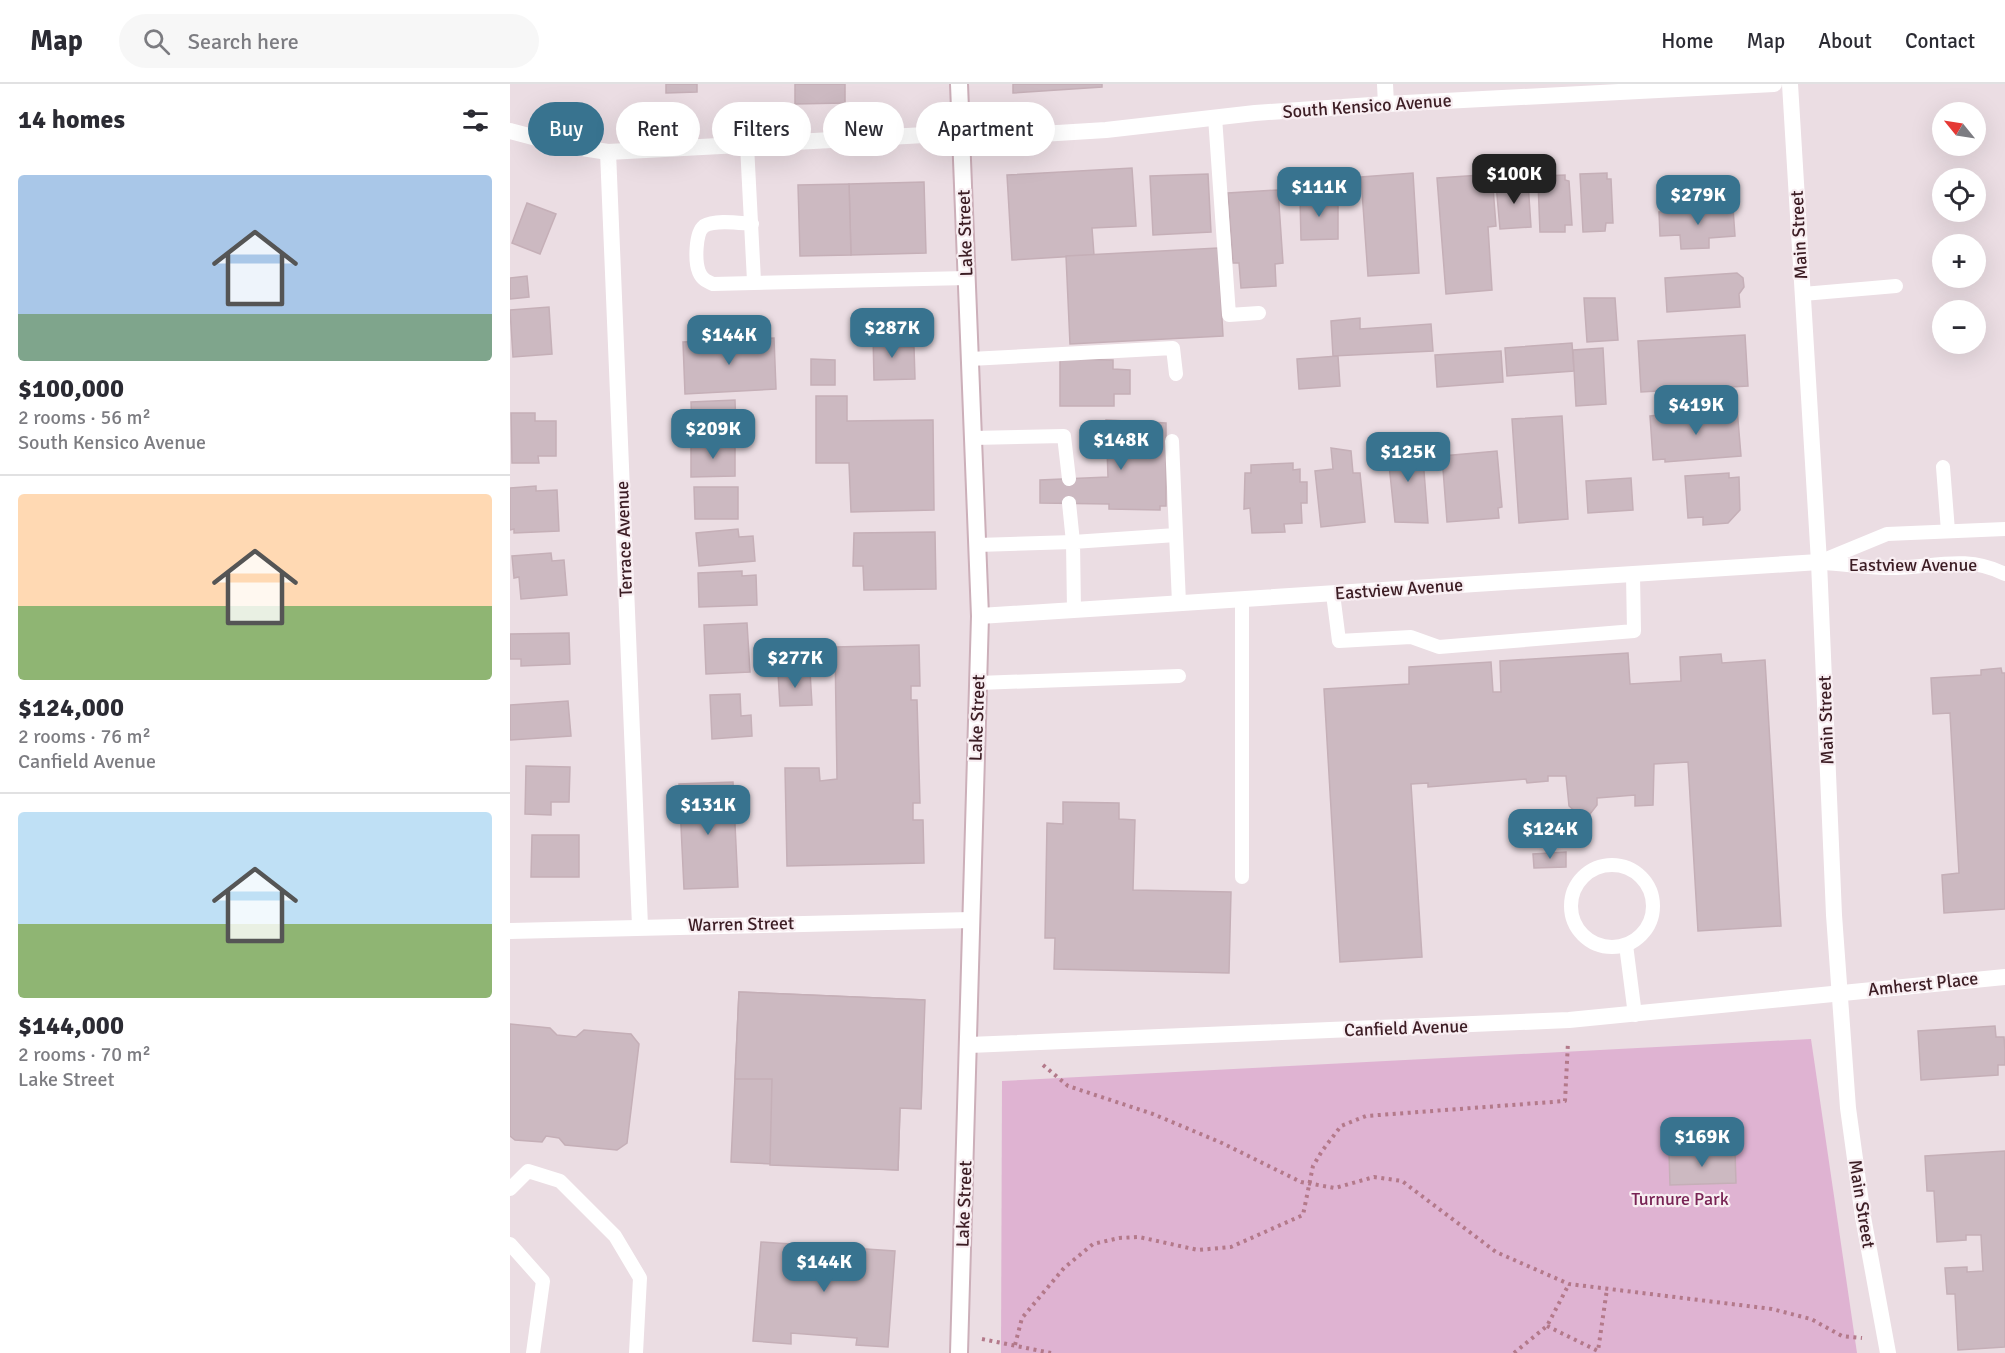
<!DOCTYPE html>
<meta charset="utf-8">
<style>
body{margin:0;font-family:Signika,sans-serif;background:#f7f7f7;color:#2b2b33;height:100vh;display:flex;flex-direction:column;font-size:22px;white-space:nowrap}
*{box-sizing:border-box;margin:0}
p{font-size:20px;color:#7c7c81}
.icon{flex:none;width:33px;height:33px;fill:none;stroke:currentColor;stroke-width:2;stroke-linecap:round;stroke-linejoin:round}
.map{position:relative;flex:1;overflow:hidden}
.sheet{display:flex;flex-direction:column;background:#fff;width:510px}
.sheet>*{flex:none}
.hud{position:absolute;left:18px;top:18px;width:570px;height:54px;display:flex;gap:12px}
.needle{width:39px;rotate:300deg}
.buttons{position:absolute;left:1422px;top:18px;display:grid;gap:12px}
.buttons a{display:grid;place-items:center;width:54px;height:54px;border-radius:50%;background:#fff;box-shadow:0 6px 24px #0002;font-size:30px}
.price{position:absolute;translate:-50% -51px;padding:0 14px;border-radius:12px;background:#38738f;color:#fff;font-size:20px;line-height:39px;filter:drop-shadow(0 2px 3px #0008)}
.price::after{content:'';position:absolute;left:50%;top:36px;width:18px;height:14px;margin-left:-9px;background:inherit;clip-path:polygon(0 0,100% 0,50% 100%)}
.price.active{background:#222;color:#fff}
ul{padding:0;list-style:none}
li{display:grid;align-content:center;gap:12px;height:318px;padding:0 18px}
li+li{border-top:2px solid #e1e1e2}
li span{display:grid;place-items:center;height:186px;border-radius:6px;color:#555}
li>.icon{margin-inline-start:auto}
span .icon{width:108px;height:108px;fill:#fffc;stroke-width:1}
li b{font-size:26px}
h2{display:flex;justify-content:space-between;align-items:center;height:72px;padding:0 18px;font-size:26px}
.chip{padding:0 21px;border-radius:27px;background:#fff;box-shadow:0 6px 24px #0002;font-size:21px;line-height:54px}
.chip.active{background:#38738f;color:#fff}
header{display:flex;align-items:center;gap:36px;box-sizing:border-box;height:84px;padding:0 30px;background:#fff;border-bottom:2px solid #e1e1e2}
header strong{font-size:28px}
nav{display:flex;gap:33px;margin-inline-start:auto;font-size:21px}
.search{width:420px;height:54px;background:#f7f7f7;display:flex;align-items:center;gap:15px;box-sizing:border-box;padding:0 21px;border-radius:33px;color:#7c7c81;font-size:22px}
main{display:flex;flex:1;min-height:0}
.map>svg:first-child{display:block}
</style>
<header>
<strong>Map</strong>
<div class="search"><svg class="icon" aria-label="search" viewBox="0 0 24 24"><circle cx="10" cy="10" r="6"/><path d="M15 15l6 6"/></svg>Search here</div>
<nav><a>Home</a><a>Map</a><a>About</a><a>Contact</a></nav>
</header>
<main>
<section class="sheet">
<h2>14 homes<svg class="icon" aria-label="filters" viewBox="0 0 24 24"><path d="M4 7h16M4 17h16"/><circle cx="9" cy="7" r="2"/><circle cx="15" cy="17" r="2"/></svg></h2>
<ul>
<li><span style="background:linear-gradient(#a9c7e8 75%,#7fa58c 0)"><svg class="icon" aria-label="home" viewBox="0 0 24 24"><path d="M3 11l9-7 9 7M6 9v11h12V9"/></svg></span><div><b>$100,000</b><p>2 rooms · 56 m²</p><p>South Kensico Avenue</p></div></li>
<li><span style="background:linear-gradient(#ffd9b3 60%,#8fb573 0)"><svg class="icon" aria-label="home" viewBox="0 0 24 24"><path d="M3 11l9-7 9 7M6 9v11h12V9"/></svg></span><div><b>$124,000</b><p>2 rooms · 76 m²</p><p>Canfield Avenue</p></div></li>
<li><span style="background:linear-gradient(#bfe0f5 60%,#8fb573 0)"><svg class="icon" aria-label="home" viewBox="0 0 24 24"><path d="M3 11l9-7 9 7M6 9v11h12V9"/></svg></span><div><b>$144,000</b><p>2 rooms · 70 m²</p><p>Lake Street</p></div></li>
</ul>
</section>
<div class="map">
<svg width="1495" height="1269" viewBox="0 0 1495 1269">
<rect width="100%" height="100%" fill="#ebdde3"/>
<!-- green -->
<path fill="#dfb3d2" d="M1301,955l46,314h-856l1,-272z"/>
<!-- building -->
<g fill="#ccb9c1" stroke="#c5afb7" stroke-width="1.5">
<path d="M156,0h31v8l-31,1z"/>
<path d="M285,0h50v19l-50,1z"/>
<path d="M503,0h89v3l-89,6z"/>
<path d="M622,84l4,58 -44,2 2,27 -82,5 -5,-85z"/>
<path d="M903,89l6,100 -51,3 -7,-99z"/>
<path d="M1097,89v6h4l2,44h-7l-1,8 -22,1 -3,-58z"/>
<path d="M698,90l3,58 -58,3 -3,-59z"/>
<path d="M971,91l1,13 11,-1 3,39 -8,1 4,63 -46,4 -9,-116z"/>
<path d="M1055,91v5l4,1 3,44h-7v7h-25l-2,-50h3v-6z"/>
<path d="M414,98l2,71 -75,2 -2,-71z"/>
<path d="M1018,98l3,45 -31,2 -4,-45z"/>
<path d="M339,100l2,71 -51,1 -2,-71z"/>
<path d="M768,106l5,73 -8,1 1,22 -35,2 -2,-25h-6l-5,-70z"/>
<path d="M790,113h38v42l-37,1z"/>
<path d="M17,119l29,11 -16,40 -28,-11z"/>
<path d="M1223,124l2,28 -26,2v10l-28,1 -1,-14 -20,1 -1,-24z"/>
<path d="M708,164l5,88 -153,8 -4,-88z"/>
<path d="M1227,189l6,5 1,9 -5,7 1,13 -73,5 -2,-34z"/>
<path d="M17,192l2,21 -19,2v-21z"/>
<path d="M1074,214h31l3,42 -31,2z"/>
<path d="M39,223l3,47 -39,3 -3,-47z"/>
<path d="M850,234v11l71,-5 2,27 -100,5 -2,-35z"/>
<path d="M363,250h24v13h17l1,32 -41,1z"/>
<path d="M1235,251l3,51 -107,6 -3,-51z"/>
<path d="M264,254l2,51 -91,5 -2,-52z"/>
<path d="M1062,259l2,28 -67,5 -2,-28z"/>
<path d="M1093,264l3,56 -30,2 -3,-56z"/>
<path d="M991,267l2,31 -66,5 -2,-32z"/>
<path d="M828,272l2,30 -41,3 -2,-30z"/>
<path d="M301,275l24,1v25h-24z"/>
<path d="M550,275l53,1v9l17,1v24h-16v12h-54z"/>
<path d="M306,312h31v25l86,-1 1,90 -83,2 -2,-49h-33z"/>
<path d="M225,316l1,31 -44,2 -1,-31z"/>
<path d="M1227,324l4,48 -76,6v-3l-12,1 -3,-44z"/>
<path d="M1,329h24v8h21v35h-18l1,7h-27z"/>
<path d="M1052,332l6,103 -49,4 -7,-104z"/>
<path d="M596,336l60,3v83h-6v4l-51,-1v-5l-69,-1v-23l68,-3z"/>
<path d="M181,360h44v32l-44,1z"/>
<path d="M877,361h35l6,78 -33,-1z"/>
<path d="M821,364l20,3 2,22h7l5,49 -44,5 -6,-56 18,-2z"/>
<path d="M987,367l5,56 -4,1 1,10 -52,4 -5,-66z"/>
<path d="M783,379v7l7,-1v13h7v21h-6l1,20 -18,1 1,8 -33,1 -2,-25 -6,1 1,-36h6v-8z"/>
<path d="M1219,389v5l10,-1 1,33 -12,13 -25,2v-8l-15,1 -3,-42z"/>
<path d="M1121,394l2,32 -45,3 -2,-32z"/>
<path d="M26,402v5l21,-1 2,41 -45,2v-4l-4,1v-42z"/>
<path d="M184,403h44v32h-43z"/>
<path d="M228,445l1,8 14,-1 2,25 -56,5 -3,-33z"/>
<path d="M425,448l1,57 -72,1 -1,-24h-10l1,-33z"/>
<path d="M41,469l1,8 12,-1 3,35 -46,4 -2,-22 -5,1 -2,-22z"/>
<path d="M232,487v5l14,-1 1,30 -58,2 -1,-34z"/>
<path d="M237,539l3,49 -44,2 -2,-49z"/>
<path d="M59,549l1,31 -49,2v-7h-11v-25z"/>
<path d="M409,561l1,41h-9v14h6l3,103h-7v17h10l1,43 -137,3 -2,-98h34l1,13 17,-2 -2,-132z"/>
<path d="M1118,569l2,31 51,-3 -1,-24 41,-3 1,9 43,-3 16,266 -83,5 -10,-169 -34,2 -1,41 -18,1v-11l-38,3v7l-7,9h-12l-9,-8 -3,-30h-18v5l-21,2 -1,-4 -98,8v-4l-17,1 11,173 -82,5 -16,-273 85,-5v-17l82,-5 2,30h8l-1,-31z"/>
<path d="M1491,584l1,5h3v236l-61,4 -2,-38 17,-2 -9,-160 -17,1 -2,-36 50,-3v-5z"/>
<path d="M300,587l2,34 -32,1 -2,-33z"/>
<path d="M230,610l1,22 10,-1 1,21 -40,3 -2,-44z"/>
<path d="M58,617l3,35 -61,4v-35z"/>
<path d="M16,682l44,1 -1,35h-18v13l-26,-1z"/>
<path d="M223,698l5,105 -54,2 -5,-105z"/>
<path d="M553,718l56,1v16l16,1 -2,70 98,2 -2,81 -175,-4 1,-31h-10l2,-115 16,1z"/>
<path d="M22,751h47v42h-48z"/>
<path d="M1056,768v15l-32,1 -1,-14z"/>
<path d="M229,908l185,8 -3,108h-21l-2,62 -167,-8z"/>
<path d="M229,908l186,8 -4,109 -21,-1 -2,62 -128,-5 2,-86h-37z"/>
<path d="M0,940l40,4 7,7 19,2 8,-7 47,4 8,10 -12,99 -10,7 -52,-5 -6,-7 -13,-2 -4,6 -27,-2 -5,-4z"/>
<path d="M1485,942l1,11h8l1,14v14h-7v10l-77,5 -3,-49z"/>
<path d="M1225,1067l1,32 -66,2 -1,-32z"/>
<path d="M1495,1067v196l-47,3 -3,-56h-8l-2,-26 22,-1v5l16,-1 -2,-36h-15v5l-29,2 -3,-51h-7l-2,-35z"/>
<path d="M251,1158l134,9 -7,96 -32,-2 1,-7 -66,-5v11l-38,-3z"/>
</g>
<g fill="none" stroke-linecap="round" stroke-linejoin="round">
<defs>
<path id="secondary" d="M449,0l21,532 -21,737"/>
</defs>
<!-- secondary casing -->
<use href="#secondary" stroke="#ccafb9" stroke-width="20"/>
<!-- path -->
<g stroke="#b3798a" stroke-width="4" stroke-dasharray="3 4.5" stroke-linecap="butt">
<path d="M533,981l25,21 85,28 69,29 79,39 34,6 39,-11 28,4 94,71 73,32 203,25 39,10 31,17 20,2"/>
<path d="M1037,1242l51,25 9,-62"/>
<path d="M472,1255l69,14"/>
<path d="M505,1261l7,-27 42,-50 29,-24 26,-6 20,-1 59,13 33,-3 72,-32 10,-49 9,-15 19,-25 25,-10 199,-15 3,-59"/>
<path d="M1004,1269l33,-27 22,-42"/>
</g>
<!-- service -->
<g stroke="#fff" stroke-width="14">
<path d="M705,33l14,198 30,-2"/>
<path d="M237,61l7,136"/>
<path d="M242,140c-13,-1 -37,-5 -48,2 -9,7 -9,36 -5,46 3,7 7,9 14,12l254,-6"/>
<path d="M1293,210l93,-8"/>
<path d="M460,275l203,-11 3,26"/>
<path d="M463,354l91,-2 5,43"/>
<path d="M662,357l7,162"/>
<path d="M1433,383l5,64"/>
<path d="M467,461l96,-3 -4,-39"/>
<path d="M1309,478l68,-28 118,-5"/>
<path d="M1311,479c21,1 43,4 65,5 44,1 77,-15 119,6"/>
<path d="M823,510l6,47 72,-4 28,10 195,-16 -1,-56"/>
<path d="M732,515v278"/>
<path d="M564,526l-1,-68 103,-7"/>
<path d="M468,599l201,-7"/>
<circle cx="1102" cy="822" r="41"/>
<path d="M1116,861l9,70"/>
<path d="M0,1105l18,-18 32,10 55,55 25,42 -4,75"/>
<path d="M0,1160l33,37 -10,72"/>
</g>
<!-- minor -->
<g stroke="#fff" stroke-width="16">
<path d="M875,0l1,20"/>
<path d="M98,68l32,774"/>
<path d="M470,532l839,-54"/>
<path d="M0,847l461,-11"/>
<path d="M459,961l600,-25 436,-43"/>
</g>
<!-- tertiary -->
<g stroke="#fff" stroke-width="16">
<path d="M1280,0l29,478 15,353 14,193 15,109 25,136"/>
<path d="M0,47l53,14 45,7 317,-17h100l81,-5 149,-17 131,-9 388,-20"/>
</g>
<!-- secondary -->
<use href="#secondary" stroke="#fff" stroke-width="16"/>
</g>
<g text-anchor="middle" dominant-baseline="central" stroke-width="4.5" stroke-linejoin="round" paint-order="stroke">
<!-- street labels -->
<g font-size="18" fill="#3c1d24" stroke="#f8eef2">
<text transform="translate(857 22) rotate(-4)">South Kensico Avenue</text>
<text transform="translate(455 149) rotate(-92)">Lake Street</text>
<text transform="translate(1289 151) rotate(-93)">Main Street</text>
<text transform="translate(114 455) rotate(-92)">Terrace Avenue</text>
<text x="1403" y="481">Eastview Avenue</text>
<text transform="translate(889 505) rotate(-4)">Eastview Avenue</text>
<text transform="translate(467 634) rotate(-88)">Lake Street</text>
<text transform="translate(1316 636) rotate(-92)">Main Street</text>
<text transform="translate(231 840) rotate(-1)">Warren Street</text>
<text transform="translate(1413 900) rotate(-6)">Amherst Place</text>
<text transform="translate(896 944) rotate(-2)">Canfield Avenue</text>
<text transform="translate(454 1120) rotate(-88)">Lake Street</text>
<text transform="translate(1352 1120) rotate(81)">Main Street</text>
</g>
<!-- park labels -->
<g font-size="18" fill="#782354" stroke="#f8eef2">
<text x="1170" y="1115">Turnure Park</text>
</g>
</g>
</svg>
<div class="buttons">
<a><svg class="needle" viewBox="-14 -14 28 28"><path d="M0-13l5 13h-10z" fill="#e53935"/><path d="M0 13l5-13h-10z" fill="#7c7c81"/></svg></a>
<a><svg class="icon" aria-label="locate" viewBox="0 0 24 24"><circle cx="12" cy="12" r="6"/><path d="M12 2v4M12 18v4M2 12h4M18 12h4"/></svg></a>
<a>+</a>
<a>−</a>
</div>
<b class="price active" style="left:1004px;top:121px">$100K</b>
<b class="price" style="left:809px;top:134px">$111K</b>
<b class="price" style="left:1188px;top:142px">$279K</b>
<b class="price" style="left:382px;top:275px">$287K</b>
<b class="price" style="left:219px;top:282px">$144K</b>
<b class="price" style="left:1186px;top:352px">$419K</b>
<b class="price" style="left:203px;top:376px">$209K</b>
<b class="price" style="left:611px;top:387px">$148K</b>
<b class="price" style="left:898px;top:399px">$125K</b>
<b class="price" style="left:285px;top:605px">$277K</b>
<b class="price" style="left:198px;top:752px">$131K</b>
<b class="price" style="left:1040px;top:776px">$124K</b>
<b class="price" style="left:1192px;top:1084px">$169K</b>
<b class="price" style="left:314px;top:1209px">$144K</b>
<div class="hud">
<a class="chip active">Buy</a>
<a class="chip">Rent</a>
<a class="chip">Filters</a>
<a class="chip">New</a>
<a class="chip">Apartment</a>
</div>
</div>
</main>
